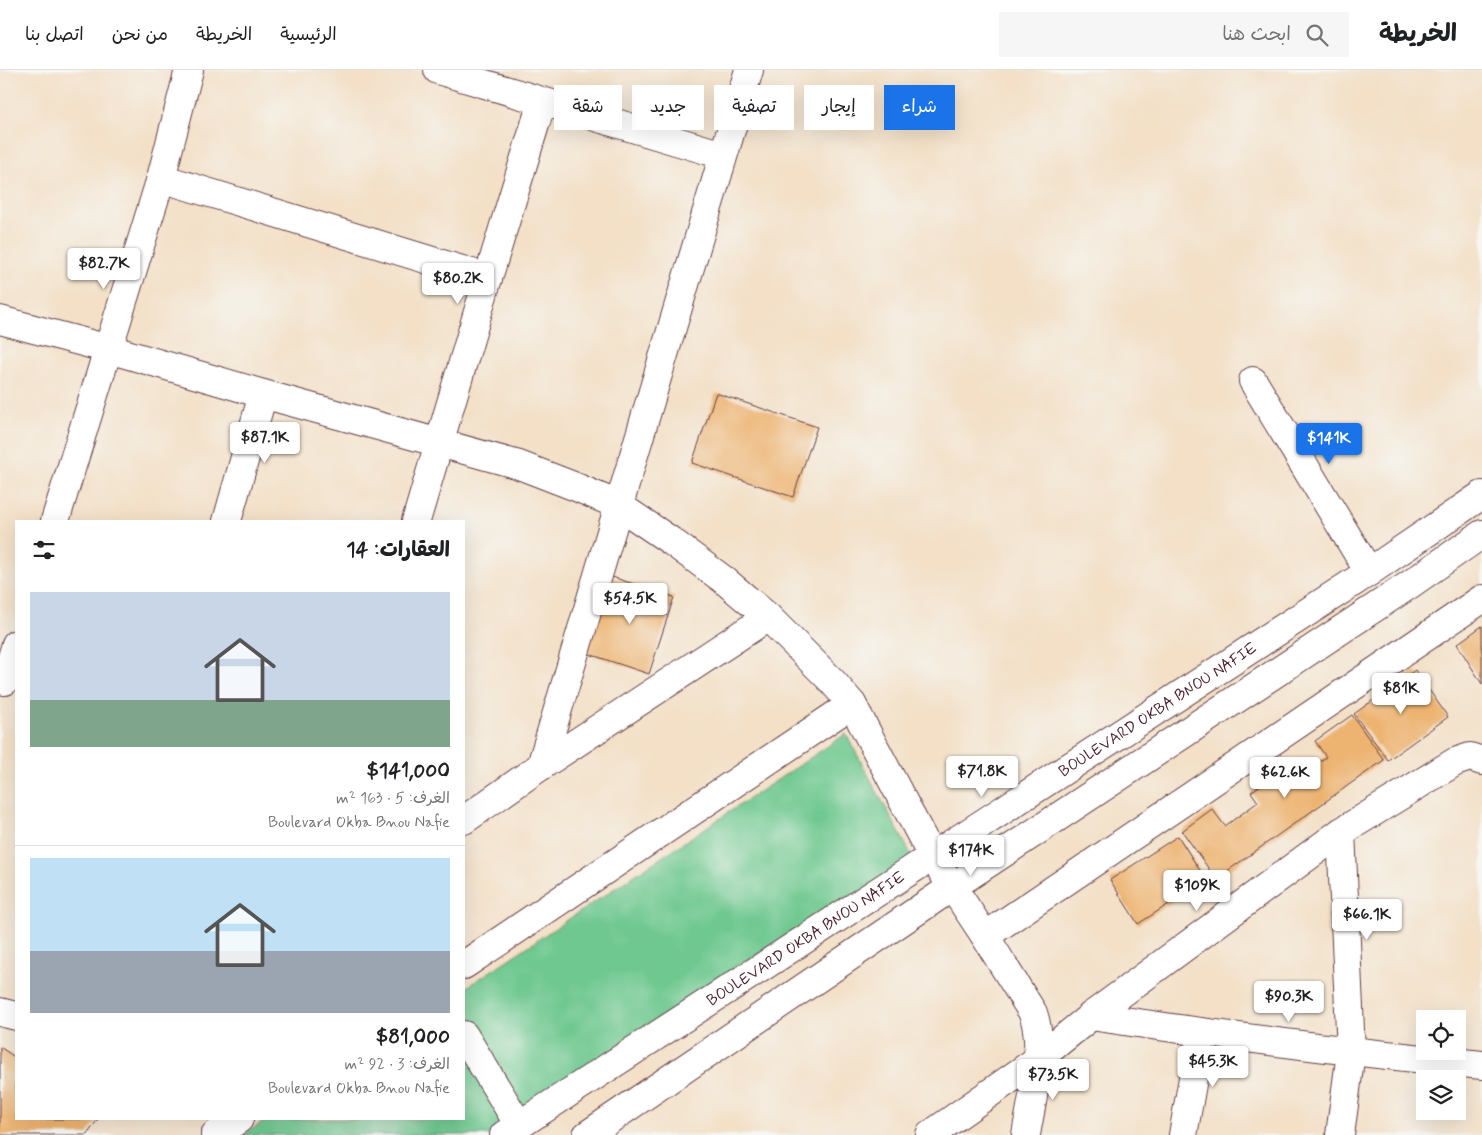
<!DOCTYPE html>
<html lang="ar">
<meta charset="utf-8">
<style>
body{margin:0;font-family:Mynerve,"Playpen Sans Arabic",sans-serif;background:#f6f6f6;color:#202124;direction:rtl;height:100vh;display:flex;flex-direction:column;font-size:19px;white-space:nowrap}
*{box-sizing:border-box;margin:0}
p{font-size:16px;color:#757577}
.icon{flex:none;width:28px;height:28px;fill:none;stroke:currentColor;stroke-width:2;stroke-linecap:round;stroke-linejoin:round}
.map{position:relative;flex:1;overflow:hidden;direction:ltr}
.drawer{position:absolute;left:15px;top:450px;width:450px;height:600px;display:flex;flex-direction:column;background:#fff;border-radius:0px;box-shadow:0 5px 20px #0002;direction:rtl}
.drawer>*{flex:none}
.hud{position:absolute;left:480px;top:15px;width:475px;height:45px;direction:rtl;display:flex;gap:10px}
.buttons{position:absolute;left:1416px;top:940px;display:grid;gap:10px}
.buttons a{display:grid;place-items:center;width:50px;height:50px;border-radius:0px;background:#fff;box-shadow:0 5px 20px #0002;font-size:25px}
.price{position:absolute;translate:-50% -42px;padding:0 11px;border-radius:5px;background:#fff;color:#222;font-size:16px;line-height:32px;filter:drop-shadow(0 1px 2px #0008)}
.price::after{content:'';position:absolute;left:50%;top:30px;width:15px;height:11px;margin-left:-8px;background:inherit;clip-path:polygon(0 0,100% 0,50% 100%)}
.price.selected{background:#1a73e8;color:#fff}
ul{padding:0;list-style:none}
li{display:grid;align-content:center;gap:10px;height:265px;padding:0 15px}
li+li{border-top:1px solid #e0e0e0}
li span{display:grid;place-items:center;height:155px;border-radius:0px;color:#555}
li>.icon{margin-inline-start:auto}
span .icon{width:90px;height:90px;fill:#fffc;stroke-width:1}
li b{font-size:21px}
h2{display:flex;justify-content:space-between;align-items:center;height:60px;padding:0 15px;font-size:21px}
.tag{padding:0 18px;border-radius:0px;background:#fff;box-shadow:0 5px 20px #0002;font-size:18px;line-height:45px}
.tag.selected{background:#1a73e8;color:#fff}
header{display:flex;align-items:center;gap:30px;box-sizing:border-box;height:70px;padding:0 25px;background:#fff;border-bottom:1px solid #e0e0e0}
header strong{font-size:24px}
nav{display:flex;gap:28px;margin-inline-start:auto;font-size:18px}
.search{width:350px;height:45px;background:#f6f6f6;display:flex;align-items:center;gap:12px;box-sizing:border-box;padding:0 18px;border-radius:0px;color:#757577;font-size:19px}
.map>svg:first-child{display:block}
</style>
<header>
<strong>الخريطة</strong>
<div class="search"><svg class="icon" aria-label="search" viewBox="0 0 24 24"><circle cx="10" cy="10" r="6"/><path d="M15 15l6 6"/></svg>ابحث هنا</div>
<nav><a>الرئيسية</a><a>الخريطة</a><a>من نحن</a><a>اتصل بنا</a></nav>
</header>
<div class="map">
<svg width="1482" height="1065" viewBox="0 0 1482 1065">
<rect width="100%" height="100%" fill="#f6f6f2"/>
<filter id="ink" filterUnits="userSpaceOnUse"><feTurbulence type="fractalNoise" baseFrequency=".02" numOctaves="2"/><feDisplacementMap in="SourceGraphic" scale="10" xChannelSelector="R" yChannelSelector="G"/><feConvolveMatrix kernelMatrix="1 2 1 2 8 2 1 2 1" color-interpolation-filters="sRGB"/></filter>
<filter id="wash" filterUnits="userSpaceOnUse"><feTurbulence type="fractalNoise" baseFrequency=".0096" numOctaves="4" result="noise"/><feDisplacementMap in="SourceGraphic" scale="20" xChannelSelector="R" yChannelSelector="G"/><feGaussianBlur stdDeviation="1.12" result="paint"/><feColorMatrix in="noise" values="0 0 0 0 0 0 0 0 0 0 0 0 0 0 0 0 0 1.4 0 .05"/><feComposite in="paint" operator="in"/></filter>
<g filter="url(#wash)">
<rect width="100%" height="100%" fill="#f3e0c7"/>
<!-- green -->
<path fill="#6ec88f" stroke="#5c745d" d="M846,664l67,124 -418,277h-252l25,-16h196v-130z"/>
<g id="blocks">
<!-- building -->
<g fill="#edb371">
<path d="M716,323l101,34 -24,70 -101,-34z"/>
<path d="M612,507l62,20 -25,77 -63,-21z"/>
<path d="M1482,556v58l-25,-40z"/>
<path d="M1415,600l33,47 -60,43 -34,-46z"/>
<path d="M1352,645l32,45 -168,119 -34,-48 30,-22 13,17 33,-24 -7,-10 41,-30 8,13 26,-18 -11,-16z"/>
<path d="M1178,766l28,44 -68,44 -28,-44z"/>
<path d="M0,977l16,11v61h82l-11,16h-87z"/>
</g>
</g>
</g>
<g filter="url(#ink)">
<use href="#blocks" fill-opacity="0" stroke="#633c42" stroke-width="1"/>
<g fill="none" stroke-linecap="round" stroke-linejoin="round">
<defs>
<g id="minor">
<path d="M438,0l285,85"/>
<path d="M161,108l327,100"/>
<path d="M0,250l109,29 154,45 256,71 57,22 42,18 53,36 53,39 44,37 64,64 20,23 80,152 53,80 48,77c13,37 -1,84 -7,122"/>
<path d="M1253,311l116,191"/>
<path d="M55,451l106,-343 28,-108"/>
<path d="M227,451l36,-127"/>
<path d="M416,451l72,-243 54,-176"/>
<path d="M5,611l11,-37"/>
<path d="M541,696l208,-696"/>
<path d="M464,750l77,-54 227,-149"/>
<path d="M985,866l497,-337"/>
<path d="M464,895l388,-261"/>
<path d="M0,942l16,4"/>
<path d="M1091,946c130,20 260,36 391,49"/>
<path d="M464,965l55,90"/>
<path d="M215,1065l24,-16"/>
<path d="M930,1065l107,-75 54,-44 250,-184 114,-70 15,-5 12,4"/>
<path d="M1183,1065l18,-102"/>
<path d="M1340,1065l11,-83 -10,-220"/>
</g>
<g id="major">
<path id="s1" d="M504,1065l865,-563 113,-77"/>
<path d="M587,1065l365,-248 460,-304 70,-49"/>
</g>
</defs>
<!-- minor casing -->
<use href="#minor" stroke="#633c42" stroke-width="30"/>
<!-- major casing -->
<use href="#major" stroke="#633c42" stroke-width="30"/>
<!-- minor -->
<use href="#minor" stroke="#fff" stroke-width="28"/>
<!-- major -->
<use href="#major" stroke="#fff" stroke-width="28"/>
</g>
</g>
<g text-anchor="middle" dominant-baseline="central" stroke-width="5" stroke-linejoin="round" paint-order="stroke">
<!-- street labels -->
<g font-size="16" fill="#4a1f2b" stroke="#f6f6f2">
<text stroke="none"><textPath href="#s1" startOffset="780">BOULEVARD OKBA BNOU NAFIE</textPath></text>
<text stroke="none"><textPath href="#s1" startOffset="360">BOULEVARD OKBA BNOU NAFIE</textPath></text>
</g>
</g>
</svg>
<div class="buttons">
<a><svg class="icon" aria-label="locate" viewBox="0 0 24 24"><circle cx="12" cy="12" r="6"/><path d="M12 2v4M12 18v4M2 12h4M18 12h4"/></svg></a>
<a><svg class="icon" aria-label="layers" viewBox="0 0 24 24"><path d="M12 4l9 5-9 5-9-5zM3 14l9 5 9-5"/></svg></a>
</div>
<b class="price" style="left:104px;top:220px">$82.7K</b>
<b class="price" style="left:458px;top:235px">$80.2K</b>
<b class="price" style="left:265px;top:394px">$87.1K</b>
<b class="price selected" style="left:1329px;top:395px">$141K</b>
<b class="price" style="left:630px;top:555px">$54.5K</b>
<b class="price" style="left:1401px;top:645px">$81K</b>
<b class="price" style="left:982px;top:728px">$71.8K</b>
<b class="price" style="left:1285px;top:729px">$62.6K</b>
<b class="price" style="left:971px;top:807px">$174K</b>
<b class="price" style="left:1197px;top:842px">$109K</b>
<b class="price" style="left:1367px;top:871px">$66.1K</b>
<b class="price" style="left:1289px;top:953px">$90.3K</b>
<b class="price" style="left:1213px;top:1018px">$45.3K</b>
<b class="price" style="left:1053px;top:1031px">$73.5K</b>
<div class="hud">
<a class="tag selected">شراء</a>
<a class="tag">إيجار</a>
<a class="tag">تصفية</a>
<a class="tag">جديد</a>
<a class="tag">شقة</a>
</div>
<section class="drawer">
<h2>العقارات: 14<svg class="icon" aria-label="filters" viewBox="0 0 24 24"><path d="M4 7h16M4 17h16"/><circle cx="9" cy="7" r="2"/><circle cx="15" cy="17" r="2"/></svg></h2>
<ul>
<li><span style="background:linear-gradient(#c9d6e8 70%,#7fa58c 0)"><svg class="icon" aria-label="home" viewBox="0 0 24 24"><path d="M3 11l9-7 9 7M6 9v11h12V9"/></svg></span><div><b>$141,000</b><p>الغرف: 5 · 163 m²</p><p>Boulevard Okba Bnou Nafie</p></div></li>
<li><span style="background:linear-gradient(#bfe0f5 60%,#9aa5b1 0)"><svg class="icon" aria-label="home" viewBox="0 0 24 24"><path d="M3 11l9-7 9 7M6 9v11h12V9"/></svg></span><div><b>$81,000</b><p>الغرف: 3 · 92 m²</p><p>Boulevard Okba Bnou Nafie</p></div></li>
</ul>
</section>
</div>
